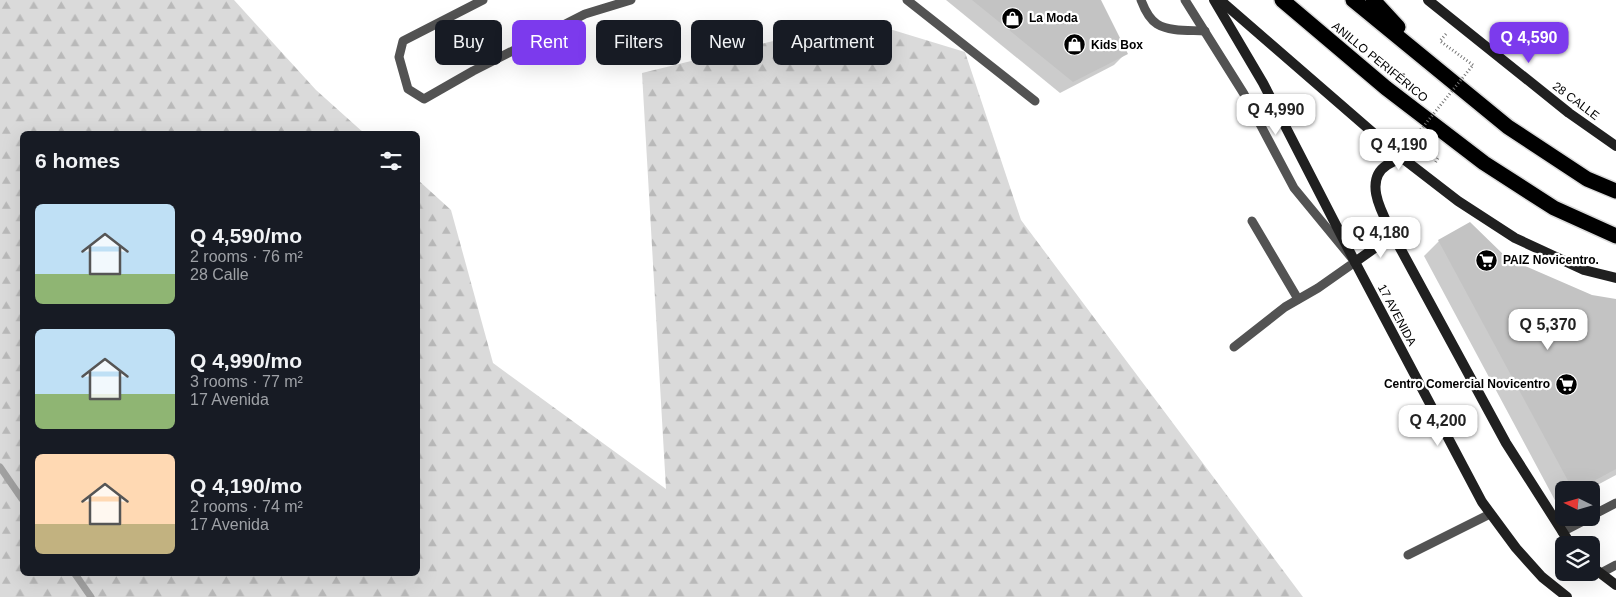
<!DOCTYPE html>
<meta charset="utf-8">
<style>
body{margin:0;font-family:Helvetica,sans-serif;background:#20242c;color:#f1f3f6;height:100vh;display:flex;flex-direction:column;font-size:19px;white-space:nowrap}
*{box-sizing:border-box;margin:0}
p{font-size:16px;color:#9ea1a6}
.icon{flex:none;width:28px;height:28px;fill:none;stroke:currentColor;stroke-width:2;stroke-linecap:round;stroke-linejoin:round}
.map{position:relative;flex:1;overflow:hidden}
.details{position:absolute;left:20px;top:131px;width:400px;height:445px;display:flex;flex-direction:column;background:#171b24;border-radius:8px;box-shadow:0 5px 20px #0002}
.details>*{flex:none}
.banner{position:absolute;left:435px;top:20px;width:475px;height:45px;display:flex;gap:10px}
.needle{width:32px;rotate:275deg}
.tools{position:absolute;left:1555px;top:481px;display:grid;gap:10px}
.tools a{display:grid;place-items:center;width:45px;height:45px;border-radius:8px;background:#171b24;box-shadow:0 5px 20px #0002;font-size:25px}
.price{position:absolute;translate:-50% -42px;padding:0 11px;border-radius:10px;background:#fff;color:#222;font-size:16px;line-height:32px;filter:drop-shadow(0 1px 2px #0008)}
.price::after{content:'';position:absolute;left:50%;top:30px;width:15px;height:11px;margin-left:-8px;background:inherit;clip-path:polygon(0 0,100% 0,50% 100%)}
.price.on{background:#7c3aed;color:#fff}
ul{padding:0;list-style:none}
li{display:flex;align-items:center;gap:15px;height:125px;padding:0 15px}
li span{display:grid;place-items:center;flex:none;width:140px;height:100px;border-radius:8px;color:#555}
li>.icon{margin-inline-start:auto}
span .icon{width:60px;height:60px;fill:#fffc;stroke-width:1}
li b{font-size:21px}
h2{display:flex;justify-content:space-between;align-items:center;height:60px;padding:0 15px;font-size:21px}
.chip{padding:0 18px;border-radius:8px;background:#171b24;box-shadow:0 5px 20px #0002;font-size:18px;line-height:45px}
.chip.on{background:#7c3aed;color:#fff}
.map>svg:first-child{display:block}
</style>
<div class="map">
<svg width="1616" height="597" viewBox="0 0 1616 597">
<defs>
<pattern id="forest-firs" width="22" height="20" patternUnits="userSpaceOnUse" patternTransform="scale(1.25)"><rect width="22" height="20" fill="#dadada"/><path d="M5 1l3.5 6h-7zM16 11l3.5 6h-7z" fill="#b9b9b9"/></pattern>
</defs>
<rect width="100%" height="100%" fill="#fff"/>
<!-- forest -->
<path fill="url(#forest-firs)" d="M0,0h234l82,90 49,44h-343v440h396v-394l33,30 42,153 173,126 -24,-416 218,-53 105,32 56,168 282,377h-1303z"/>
<!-- shadow -->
<g fill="#0003">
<path d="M946,0h153l27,53 -12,12 -54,28z"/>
<path d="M1439,241l68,18 85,37 24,4v175l-28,15h-24v13l-6,3 -134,-250z"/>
</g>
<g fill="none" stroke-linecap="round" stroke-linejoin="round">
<!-- stream -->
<g stroke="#a1a1a1" stroke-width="7">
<path d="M0,467l22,32"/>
<path d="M75,574l16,23"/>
</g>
</g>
<!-- building -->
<g fill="#c3c3c3">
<path d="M972,0h129l27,54 -55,28z"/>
<path d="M1470,222l37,36 85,37 24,4v170l-39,21h-4l-135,-250z"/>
</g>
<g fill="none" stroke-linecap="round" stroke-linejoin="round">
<defs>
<g id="highway">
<path d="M1282,0l104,88 98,75 70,45 62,28"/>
<path d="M1353,0l155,127 79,52 29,12"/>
<path d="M1373,0l25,27"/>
</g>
</defs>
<!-- highway casing -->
<use href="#highway" stroke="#dbdbdb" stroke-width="18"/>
<!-- path -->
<g stroke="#757575" stroke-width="3" stroke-dasharray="1 2.5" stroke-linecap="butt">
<path d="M1446,34l-6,7 33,24"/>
<path d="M1414,138l24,20 -3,5"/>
</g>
<!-- lane -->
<g stroke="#535353" stroke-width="9">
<path d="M483,0l-80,41 -4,16 9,32 16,10 49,-28 112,-57 46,-14"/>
<path d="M907,0l128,101"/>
<path d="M1141,0c3,8 8,19 16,24 13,8 33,6 48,7"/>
<path d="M1185,0l59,94 50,94 61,74 -37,26 -33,19 -51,40"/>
<path d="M1252,221l46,78"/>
<path d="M1591,516l25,-13"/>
<path d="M1562,532l27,-14"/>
<path d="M1408,555l82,-41"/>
<path d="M1601,573l15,-8"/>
</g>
<!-- secondary -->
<g stroke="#202020" stroke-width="10">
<path d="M1214,0l49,83 92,179 127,240 34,46 26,29 25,20"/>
<path d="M1220,0l181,157 57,44 57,37 69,32 32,8"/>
<path d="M1428,0l141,113 47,33"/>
<path d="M1401,157c-4,3 -9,5 -14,8 -25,16 -3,51 6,70l113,208 65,102"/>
<path d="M1355,262l38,-27"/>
<path d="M1591,566l25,19"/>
</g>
<!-- highway -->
<use href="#highway" stroke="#000" stroke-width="15"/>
<!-- path-bridge -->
<path stroke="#757575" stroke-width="3" stroke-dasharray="1 2.5" stroke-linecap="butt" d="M1414,138l59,-73"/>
</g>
<!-- icons -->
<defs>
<symbol id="shop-disc" viewBox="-11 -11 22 22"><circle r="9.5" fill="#000" stroke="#fff"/><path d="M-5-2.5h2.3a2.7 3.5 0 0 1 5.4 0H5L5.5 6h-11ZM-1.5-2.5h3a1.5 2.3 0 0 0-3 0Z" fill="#fff"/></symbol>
<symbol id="supermarket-disc" viewBox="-11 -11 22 22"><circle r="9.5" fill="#000" stroke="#fff"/><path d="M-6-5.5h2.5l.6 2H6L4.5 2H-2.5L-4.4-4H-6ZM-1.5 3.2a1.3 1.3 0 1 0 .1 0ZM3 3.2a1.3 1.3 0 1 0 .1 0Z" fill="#fff"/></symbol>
</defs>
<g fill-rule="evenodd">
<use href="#shop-disc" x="1000" y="6" width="25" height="25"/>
<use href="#shop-disc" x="1062" y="32" width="25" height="25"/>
<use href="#supermarket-disc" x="1474" y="248" width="25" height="25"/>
<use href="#supermarket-disc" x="1554" y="372" width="25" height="25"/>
</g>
<g text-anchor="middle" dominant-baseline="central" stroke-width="4.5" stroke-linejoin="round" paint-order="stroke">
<!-- poi labels -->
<g font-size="12" font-weight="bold" fill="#000" stroke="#fff" text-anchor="start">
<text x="1029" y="18">La Moda</text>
<text x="1091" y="45">Kids Box</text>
<text x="1503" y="260">PAIZ Novicentro.</text>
<text x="1550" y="384" text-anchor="end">Centro Comercial Novicentro</text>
</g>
<!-- street labels -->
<g font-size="12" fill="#000" stroke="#fff">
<text transform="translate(1380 62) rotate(39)">ANILLO PERIFÉRICO</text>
<text transform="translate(1576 101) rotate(37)">28 CALLE</text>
<text transform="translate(1397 315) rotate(62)">17 AVENIDA</text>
</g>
</g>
</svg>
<div class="tools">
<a><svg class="needle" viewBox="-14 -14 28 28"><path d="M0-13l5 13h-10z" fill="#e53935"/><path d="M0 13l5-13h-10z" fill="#9ea1a6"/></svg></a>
<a><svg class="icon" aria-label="layers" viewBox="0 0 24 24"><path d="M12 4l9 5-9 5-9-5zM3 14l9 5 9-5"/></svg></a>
</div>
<b class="price on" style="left:1529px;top:64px">Q 4,590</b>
<b class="price" style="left:1276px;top:136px">Q 4,990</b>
<b class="price" style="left:1399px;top:171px">Q 4,190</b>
<b class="price" style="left:1381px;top:259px">Q 4,180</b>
<b class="price" style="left:1548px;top:351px">Q 5,370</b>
<b class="price" style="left:1438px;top:447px">Q 4,200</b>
<div class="banner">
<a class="chip">Buy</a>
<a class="chip on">Rent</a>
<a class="chip">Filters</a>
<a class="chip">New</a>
<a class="chip">Apartment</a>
</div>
<section class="details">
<h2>6 homes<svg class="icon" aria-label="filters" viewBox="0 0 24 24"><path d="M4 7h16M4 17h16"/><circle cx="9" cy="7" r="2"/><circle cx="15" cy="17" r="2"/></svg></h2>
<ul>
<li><span style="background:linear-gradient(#bfe0f5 70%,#8fb573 0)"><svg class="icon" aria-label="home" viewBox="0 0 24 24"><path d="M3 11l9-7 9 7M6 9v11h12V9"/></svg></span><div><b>Q 4,590/mo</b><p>2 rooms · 76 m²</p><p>28 Calle</p></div></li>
<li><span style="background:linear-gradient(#bfe0f5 65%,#8fb573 0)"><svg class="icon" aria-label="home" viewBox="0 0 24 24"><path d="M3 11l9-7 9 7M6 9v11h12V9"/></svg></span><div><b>Q 4,990/mo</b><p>3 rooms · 77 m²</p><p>17 Avenida</p></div></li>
<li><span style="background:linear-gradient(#ffd9b3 70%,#c2b280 0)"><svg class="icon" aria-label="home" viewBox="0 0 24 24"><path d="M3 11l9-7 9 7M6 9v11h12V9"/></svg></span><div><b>Q 4,190/mo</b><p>2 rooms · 74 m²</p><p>17 Avenida</p></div></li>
</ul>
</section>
</div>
